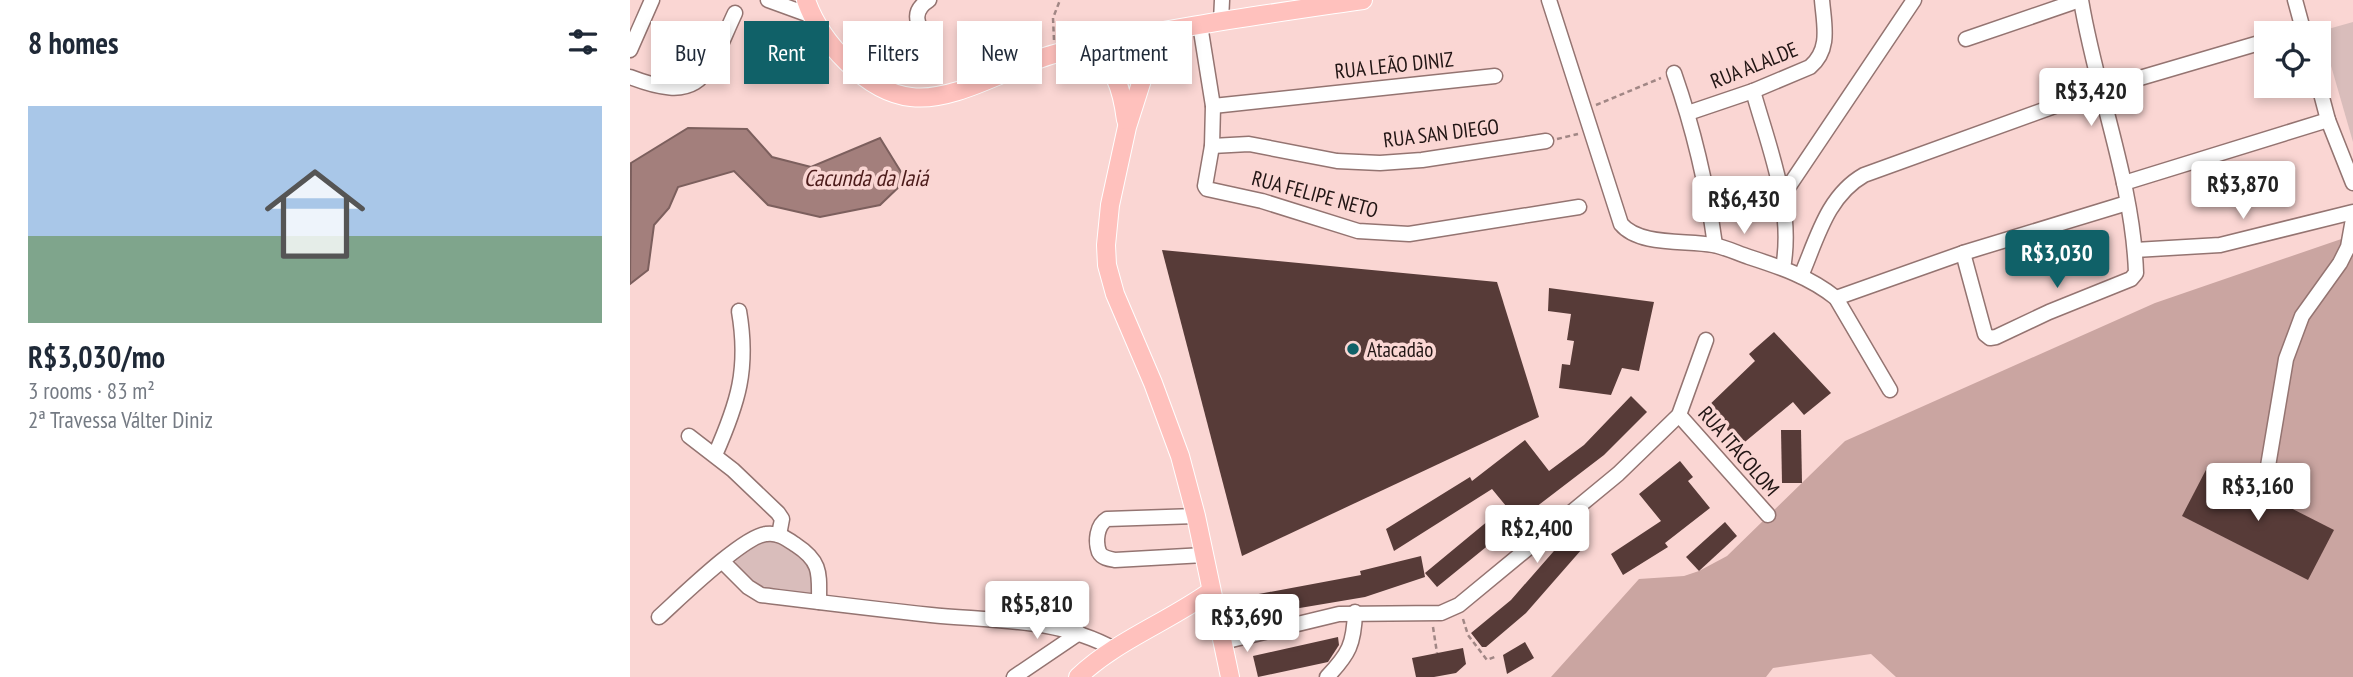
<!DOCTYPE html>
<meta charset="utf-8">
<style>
body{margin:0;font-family:"PT Sans Narrow",sans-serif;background:#f6f6f7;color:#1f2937;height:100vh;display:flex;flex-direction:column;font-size:26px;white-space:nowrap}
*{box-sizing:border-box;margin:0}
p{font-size:23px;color:#747a83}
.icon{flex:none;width:38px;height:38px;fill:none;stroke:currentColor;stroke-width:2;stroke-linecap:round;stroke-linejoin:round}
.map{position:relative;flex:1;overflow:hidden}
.details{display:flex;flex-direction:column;background:#fff;width:630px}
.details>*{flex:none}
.banner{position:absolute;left:21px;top:21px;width:665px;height:63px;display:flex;gap:14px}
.controls{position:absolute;left:1624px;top:21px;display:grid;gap:14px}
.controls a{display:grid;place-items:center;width:77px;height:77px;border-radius:0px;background:#fff;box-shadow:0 4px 10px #0003;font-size:35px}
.price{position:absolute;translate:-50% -60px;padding:0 16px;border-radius:7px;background:#fff;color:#222;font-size:23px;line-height:46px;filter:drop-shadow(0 2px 4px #0008)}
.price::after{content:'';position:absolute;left:50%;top:42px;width:21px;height:16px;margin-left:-10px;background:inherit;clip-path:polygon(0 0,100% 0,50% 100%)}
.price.active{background:#106168;color:#fff}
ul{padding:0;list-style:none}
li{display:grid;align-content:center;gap:14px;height:371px;padding:0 28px}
li span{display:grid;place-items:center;height:217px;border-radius:0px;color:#555}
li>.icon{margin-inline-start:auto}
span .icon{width:126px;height:126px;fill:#fffc;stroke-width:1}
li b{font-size:30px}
h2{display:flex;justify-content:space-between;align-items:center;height:84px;padding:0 28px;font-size:30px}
.chip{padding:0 24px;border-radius:0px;background:#fff;box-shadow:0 4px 10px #0003;font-size:24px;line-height:63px}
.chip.active{background:#106168;color:#fff}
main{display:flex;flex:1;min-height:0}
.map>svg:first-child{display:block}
</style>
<main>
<section class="details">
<h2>8 homes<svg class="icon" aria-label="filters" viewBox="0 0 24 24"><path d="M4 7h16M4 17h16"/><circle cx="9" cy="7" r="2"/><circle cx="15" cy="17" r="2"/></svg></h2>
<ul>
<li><span style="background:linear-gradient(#a9c7e8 60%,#7fa58c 0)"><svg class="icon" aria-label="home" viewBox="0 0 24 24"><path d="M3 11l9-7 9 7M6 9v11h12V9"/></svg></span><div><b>R$3,030/mo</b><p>3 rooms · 83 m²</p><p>2ª Travessa Válter Diniz</p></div></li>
</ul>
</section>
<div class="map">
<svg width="1723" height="677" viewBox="0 0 1723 677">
<rect width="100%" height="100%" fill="#fad6d3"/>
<!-- green -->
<g fill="#d9bdbb">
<path d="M1723,22v120l-32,-111z"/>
<path d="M138,538l18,6 25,22 3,28 -55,-5 -23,-23 -1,-7 21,-18z"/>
</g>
<!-- forest -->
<path fill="#caa5a1" d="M1723,235v442h-457l-25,-23 -98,14 -7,9h-215l88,-98 45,-3 15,-5 28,-15 118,-115 310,-138z"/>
<!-- water -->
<path fill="#a37f7c" stroke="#7c5f5d" stroke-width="2" d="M58,128l59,1 25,28 39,10 69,-29 26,42 -26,25 -60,12 -52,-12 -34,-34 -56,16 -9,21 -15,17 -6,45 -18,14 1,-121z"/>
<!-- building -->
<g fill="#573b38">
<path d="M532,250l335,32 42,135 -297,139z"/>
<path d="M919,288l105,14 -15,69 -17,-3 -11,27 -52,-7 3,-24 8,1 4,-24 -7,-1 4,-26 -23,-3z"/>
<path d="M1144,332l57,61 -27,22 -11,-13 -53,44 -20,-25 -2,2 -13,-14 50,-48 -6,-7z"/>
<path d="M1001,396l16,16 -43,43 -81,62 -86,70 -12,-14 81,-67 -14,-17 -98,62 -8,-22 84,-52 2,4 53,-41 24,31 35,-26z"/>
<path d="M1151,430h20l1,53h-20z"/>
<path d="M1050,461l13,16 -5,4 22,27 -45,35 3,4 -45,28 -12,-21 50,-33 -22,-27z"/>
<path d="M1578,466l126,64 -26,50 -126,-64z"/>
<path d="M1095,522l12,14 -38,35 -13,-14z"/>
<path d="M937,536l15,13 -56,64 -40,34h-4l-11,-14 40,-33z"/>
<path d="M791,556l4,21 -60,20 -124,21 -4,-20 124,-23 -1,-4z"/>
<path d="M708,637l1,8 -11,17 -70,15 -5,-21z"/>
<path d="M895,642l9,16 -27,16 -4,-19z"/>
<path d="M833,648l3,16 -10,9 -22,4h-18l-4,-19z"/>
</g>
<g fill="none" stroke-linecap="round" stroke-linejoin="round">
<defs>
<g id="minor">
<path d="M138,0l44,16"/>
<path d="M919,0l72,224c18,22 65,16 92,21 12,2 24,8 36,12 31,10 61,20 87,41l54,92"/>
<path d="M1665,0l9,33"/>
<path d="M591,21l1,-21"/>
<path d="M288,22c-3,-10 3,-17 11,-22"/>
<path d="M570,25l13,81 -1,40 -7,40 2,3 55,12 96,30 51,3 170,-27"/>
<path d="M1336,39l114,-39"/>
<path d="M0,50l22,-50"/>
<path d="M1044,73c20,57 33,113 41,172"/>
<path d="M0,77c75,29 77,-4 105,-64"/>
<path d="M1689,86l9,34 25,63"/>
<path d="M1123,91c16,57 41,117 30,177"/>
<path d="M583,106l282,-30"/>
<path d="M1058,113l65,-22 57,-24c21,-18 14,-42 12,-67"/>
<path d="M582,146l37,-2 88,17 43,2 42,-3 124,-19"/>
<path d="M1494,183l204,-63"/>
<path d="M1153,195l131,-195"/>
<path d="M1505,250l85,-5 133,-33"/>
<path d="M1333,253l22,81 5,4 6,-1 53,-25 82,-33 5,-6c-3,-91 -40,-182 -55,-273"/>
<path d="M1171,276c16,-37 26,-80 63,-101l235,-85 167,-49"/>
<path d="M1206,298l127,-45 164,-50"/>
<path d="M1049,415l89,100"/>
<path d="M59,436l44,34 45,43 4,6 -3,16"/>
<path d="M85,455c23,-52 34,-86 24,-144"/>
<path d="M1637,472l19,-113 16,-43 38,-53 8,-16 5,-28"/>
<path d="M566,516l-89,3c-10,6 -12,22 -8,33 3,6 10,7 16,8l89,-5"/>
<path d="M93,562l25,25 13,8c57,7 113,14 170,20 61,6 128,3 183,34"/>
<path d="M29,617c20,-18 84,-81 107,-83 12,-2 21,5 30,11 26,17 23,29 23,57"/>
<path d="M593,642l116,-28 102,-1 18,-8 159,-131 61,-59 27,-75"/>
<path d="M384,677l65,-44"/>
<path d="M697,677c22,-23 27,-33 28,-65"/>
</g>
<g id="major">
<path d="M176,0c14,41 60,92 105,97 45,6 102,-33 147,-44 100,-24 203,-38 305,-53"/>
<path d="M527,33l-30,94 -17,78 -4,40 1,20 8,29 38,89 27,73 16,60 34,161"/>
<path d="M457,47c28,17 35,42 39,73"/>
<path d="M448,677c39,-37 90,-55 133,-86"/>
</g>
</defs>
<!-- minor casing -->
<use href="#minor" stroke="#947471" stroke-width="17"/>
<!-- major casing -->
<use href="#major" stroke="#fff" stroke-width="20"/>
<!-- path -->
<g stroke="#a18785" stroke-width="2.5" stroke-dasharray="5 3.5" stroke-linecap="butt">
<path d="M424,40l-1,-22 7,-18"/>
<path d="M282,82l12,-48"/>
<path d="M966,105l65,-27"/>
<path d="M927,139l21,-5"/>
<path d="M833,619l5,16 19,25 10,-4"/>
<path d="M803,627l4,26"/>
</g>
<!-- minor -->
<use href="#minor" stroke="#fff" stroke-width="14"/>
<!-- major -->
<use href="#major" stroke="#ffc1bd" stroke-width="18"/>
</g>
<!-- markers -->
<circle fill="#106168" stroke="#fad6d3" stroke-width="2.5" cx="723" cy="349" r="7"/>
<g text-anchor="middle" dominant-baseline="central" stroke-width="7" stroke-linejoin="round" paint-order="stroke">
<!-- street labels -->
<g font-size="21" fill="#211514" stroke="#fad6d3">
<text transform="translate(764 65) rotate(-6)">RUA LEÃO DINIZ</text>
<text transform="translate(1124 65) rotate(-22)">RUA ALALDE</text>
<text transform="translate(811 133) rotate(-7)">RUA SAN DIEGO</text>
<text transform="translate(685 194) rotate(15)">RUA FELIPE NETO</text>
<text transform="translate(1109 451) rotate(49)">RUA ITACOLOM</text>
</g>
<!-- poi labels -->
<g font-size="21" fill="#211514" stroke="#fad6d3" text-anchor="start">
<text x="737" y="349">Atacadão</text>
</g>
<!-- water labels -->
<g font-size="23" font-style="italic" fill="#4b1a19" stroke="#fad6d3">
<text x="236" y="177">Cacunda da Iaiá</text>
</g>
</g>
</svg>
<div class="controls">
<a><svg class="icon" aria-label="locate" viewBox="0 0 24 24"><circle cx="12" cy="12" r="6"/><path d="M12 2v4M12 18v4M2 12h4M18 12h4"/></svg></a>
</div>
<b class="price" style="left:1461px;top:128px">R$3,420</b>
<b class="price" style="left:1613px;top:221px">R$3,870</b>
<b class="price" style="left:1114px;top:236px">R$6,430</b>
<b class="price active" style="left:1427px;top:290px">R$3,030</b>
<b class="price" style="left:1628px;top:523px">R$3,160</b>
<b class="price" style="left:907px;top:565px">R$2,400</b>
<b class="price" style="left:407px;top:641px">R$5,810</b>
<b class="price" style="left:617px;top:654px">R$3,690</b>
<div class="banner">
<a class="chip">Buy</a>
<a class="chip active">Rent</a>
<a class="chip">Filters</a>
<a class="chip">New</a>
<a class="chip">Apartment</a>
</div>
</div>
</main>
